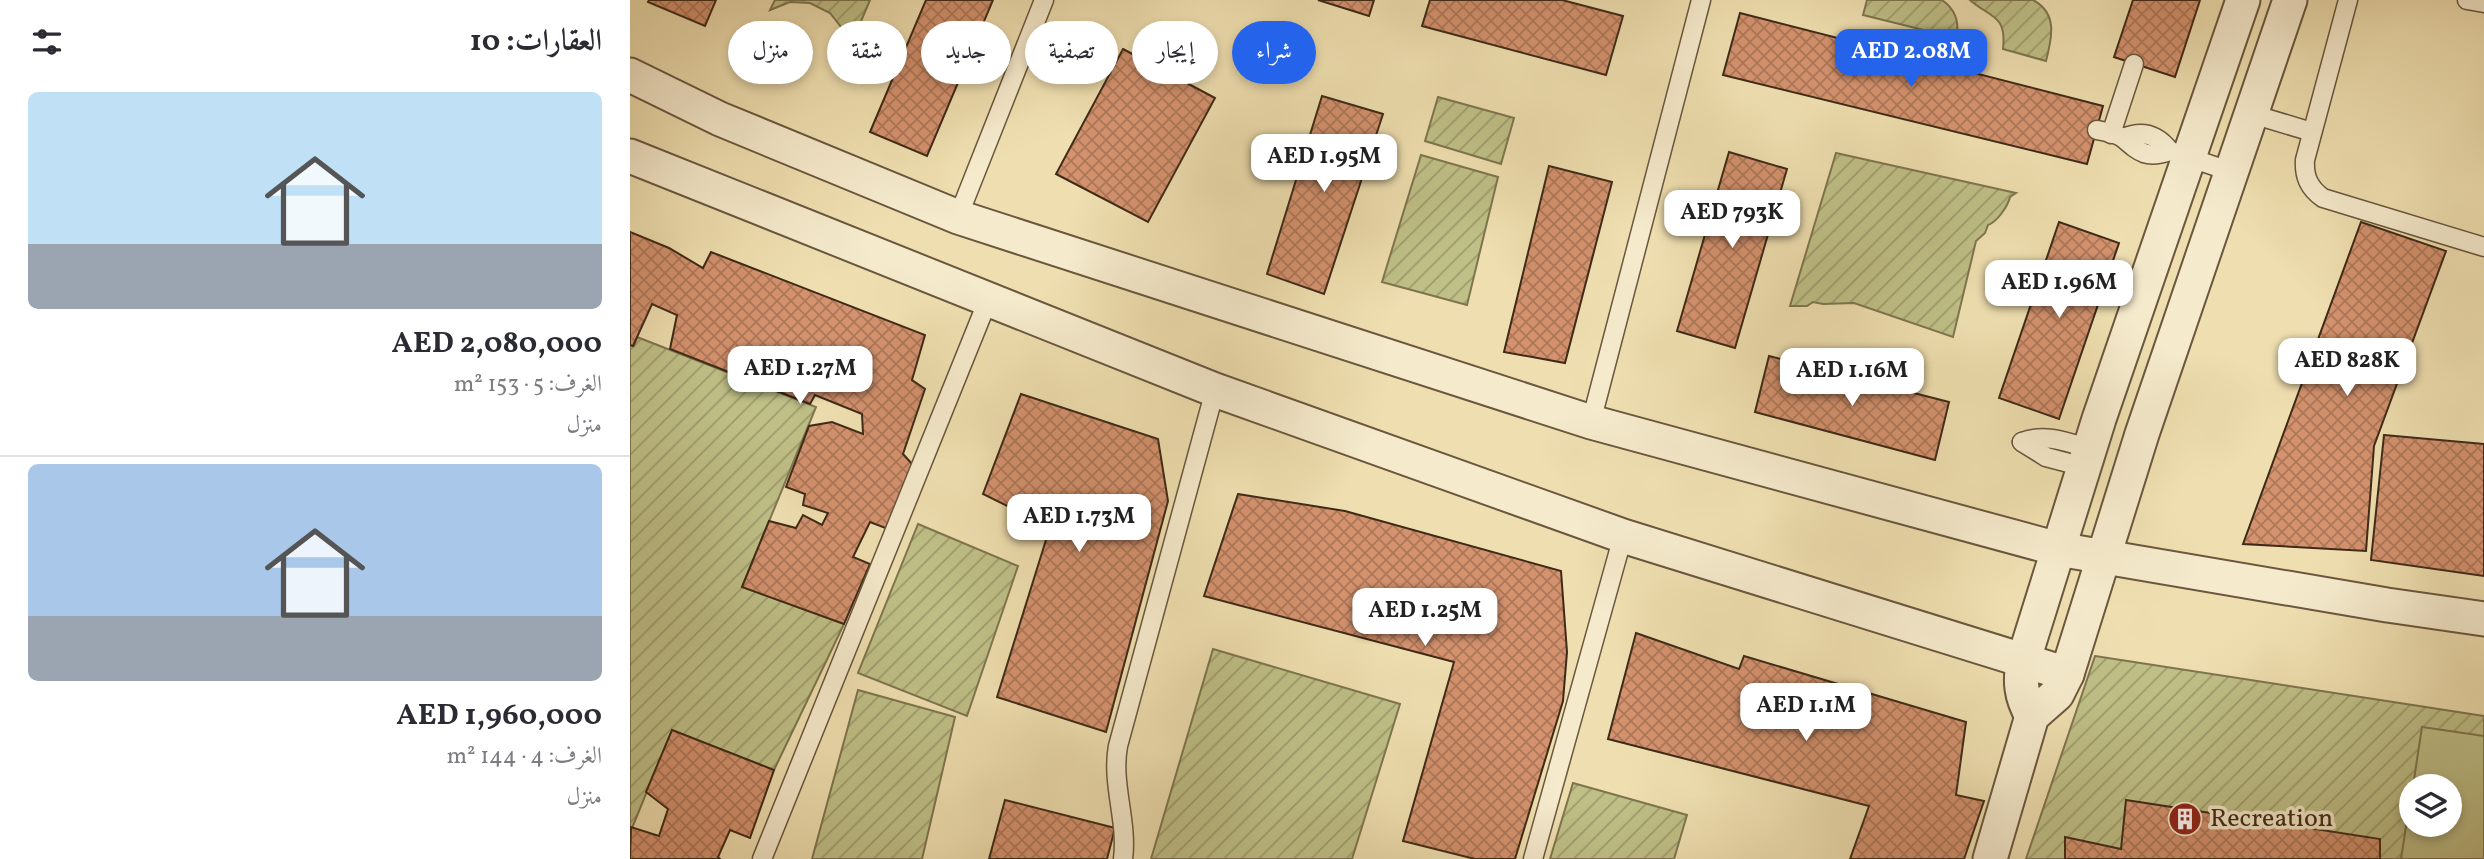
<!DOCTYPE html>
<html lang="ar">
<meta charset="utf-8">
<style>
body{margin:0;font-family:Vollkorn,Amiri,serif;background:#f7f7f7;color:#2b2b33;direction:rtl;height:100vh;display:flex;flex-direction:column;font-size:26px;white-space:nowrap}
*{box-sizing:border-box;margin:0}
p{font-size:23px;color:#7c7c81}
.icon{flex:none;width:38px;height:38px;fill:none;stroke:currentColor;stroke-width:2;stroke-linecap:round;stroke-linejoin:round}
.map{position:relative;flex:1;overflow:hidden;direction:ltr}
.drawer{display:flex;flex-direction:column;background:#fff;width:630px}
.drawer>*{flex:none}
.hud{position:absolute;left:21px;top:21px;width:665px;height:63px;direction:rtl;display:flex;gap:14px}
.tools{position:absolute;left:1769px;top:774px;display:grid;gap:14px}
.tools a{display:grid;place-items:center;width:63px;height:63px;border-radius:50%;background:#fff;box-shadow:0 4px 10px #0003;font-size:35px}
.price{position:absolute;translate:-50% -60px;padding:0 16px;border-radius:14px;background:#fff;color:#222;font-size:23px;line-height:46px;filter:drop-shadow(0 2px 4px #0008)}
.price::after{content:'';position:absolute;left:50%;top:42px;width:21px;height:16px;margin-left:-10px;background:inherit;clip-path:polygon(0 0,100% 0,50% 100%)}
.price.current{background:#2563eb;color:#fff}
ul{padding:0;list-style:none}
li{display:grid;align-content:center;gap:14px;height:371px;padding:0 28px}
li+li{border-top:2px solid #e1e1e2}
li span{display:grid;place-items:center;height:217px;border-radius:10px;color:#555}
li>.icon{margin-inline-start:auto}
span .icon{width:126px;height:126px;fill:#fffc;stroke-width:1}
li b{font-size:30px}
h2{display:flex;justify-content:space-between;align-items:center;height:84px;padding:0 28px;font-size:30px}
.tag{padding:0 24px;border-radius:32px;background:#fff;box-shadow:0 4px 10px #0003;font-size:24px;line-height:63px}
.tag.current{background:#2563eb;color:#fff}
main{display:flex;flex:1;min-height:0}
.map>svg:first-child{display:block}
</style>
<main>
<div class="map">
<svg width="1854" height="859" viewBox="0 0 1854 859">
<defs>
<pattern id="garden-furrows" width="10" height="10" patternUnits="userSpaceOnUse" patternTransform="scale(1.75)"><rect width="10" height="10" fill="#bfc087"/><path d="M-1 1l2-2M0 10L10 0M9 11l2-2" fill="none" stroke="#9d9c6d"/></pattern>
<pattern id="building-cross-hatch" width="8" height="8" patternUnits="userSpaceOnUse" patternTransform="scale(1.75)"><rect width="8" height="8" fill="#d4926e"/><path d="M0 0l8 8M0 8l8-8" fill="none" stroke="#ad7759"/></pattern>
</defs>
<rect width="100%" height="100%" fill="#efdfb0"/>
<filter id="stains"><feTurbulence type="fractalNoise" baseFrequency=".00286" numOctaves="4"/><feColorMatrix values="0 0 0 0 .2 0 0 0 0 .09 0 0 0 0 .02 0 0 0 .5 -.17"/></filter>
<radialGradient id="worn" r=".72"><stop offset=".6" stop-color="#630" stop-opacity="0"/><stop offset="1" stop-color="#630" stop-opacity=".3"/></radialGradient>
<!-- garden -->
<g fill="url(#garden-furrows)" stroke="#7e754f" stroke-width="2" fill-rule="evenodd">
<path d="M145,0h95l-22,52 -7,-25 -11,-14 -20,-10 -20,-1 -20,8z"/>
<path d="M1237,0h75c14,10 18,22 14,38l-93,-23z"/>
<path d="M1340,0h63c25,13 19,38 13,61l-43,-12c4,-35 -13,-31 -33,-49z"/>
<path d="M808,97l76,21 -13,46 -76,-23z"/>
<path d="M1206,153l180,40 -6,4c-2,9 -13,25 -22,28l-3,8 -9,8 -23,96 -99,-34 -31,1 -10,-2 -6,4h-17z"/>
<path d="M791,155l77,22 -31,128 -85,-23z"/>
<path d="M7,337l179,70 -74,180 102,37 -70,146 -102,-40 -42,103v-488l4,1z"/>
<path d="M288,524l100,42 -51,150 -109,-43z"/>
<path d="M583,649l187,55 -48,155h-201z"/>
<path d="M1465,656l389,60v143h-458zM1782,786h38v38h-38z"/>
<path d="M228,690l97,27 -33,142h-110z"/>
<path d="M943,783l114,32 -13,44h-124z"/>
</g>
<!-- pitch -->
<path fill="#bfc087" stroke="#7e754f" stroke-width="2" d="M1792,727l62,9v123h-83l10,-65 1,30h38v-38h-37z"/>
<!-- building -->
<g fill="url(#building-cross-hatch)" stroke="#3e2a17" stroke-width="2">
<path d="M19,0h67l-11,26 -57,-24z"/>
<path d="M296,0h67l-66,156 -57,-24z"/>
<path d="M688,0h56l-5,16z"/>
<path d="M800,0h132l61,16 -17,59 -184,-49z"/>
<path d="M1503,0h67l-25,77 -61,-20z"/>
<path d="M1110,13l363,93 -16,58 -364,-89z"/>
<path d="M493,49l92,49 -67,124 -92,-48z"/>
<path d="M692,96l61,18 -59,180 -57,-20z"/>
<path d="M1099,152l58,17 -52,179 -58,-17z"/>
<path d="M919,166l63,16 -47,181 -61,-11z"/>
<path d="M1429,222l60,21 -60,176 -60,-21z"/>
<path d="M1731,222l85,29 -72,195 -8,105 -123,-7z"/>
<path d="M0,232l39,16 34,20 8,-16 214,83 -13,45 13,9 -22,65 11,12 -26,63 -18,-7 -17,35 17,7 -26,60 -102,-37 27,-66 27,7 7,-13 19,10 6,-12 -25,-8 2,-11 -19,-7 23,-61 23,-4 31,12 -1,-20 -47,-19 -5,9 -140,-55 7,-34 -25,-11 -19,42 -3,-1z"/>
<path d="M1139,356l180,46 -14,58 -180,-48z"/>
<path d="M391,394l137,45 10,62 -62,231 -109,-35 53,-170 -67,-33z"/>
<path d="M1754,435l100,9v132l-113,-16z"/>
<path d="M608,494l107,17 216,60 6,81 -4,49 -48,158h-40l-72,-18 51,-179 -250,-66z"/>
<path d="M1006,633l103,36 5,-13 222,66 -10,73 28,6 -20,58h-114l19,-53 -261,-67z"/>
<path d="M42,730l102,40 -24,68 -20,-8 -12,27 2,2h-90l1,-32 28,9 9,-27 -22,-17z"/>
<path d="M375,800l110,28 -8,31h-118z"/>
<path d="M1496,800l254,39v20h-315v-22l56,12z"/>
</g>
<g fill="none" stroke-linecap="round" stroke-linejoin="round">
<defs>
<g id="lane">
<path d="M1718,0l-43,160c-1,17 4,28 18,38l161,49"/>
<path d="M1837,0l17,3"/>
<path d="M1622,114l60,18"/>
<path d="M1467,130c8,2 20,3 27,9 16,14 23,20 46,12l62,21"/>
<path d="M1481,134l23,-70"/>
<path d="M1493,138c19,-8 34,-4 47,13"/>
<path d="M328,217l86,-217"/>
<path d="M961,422l110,-422"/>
<path d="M1392,442c23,-9 45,0 68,7"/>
<path d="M1392,442l24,15 38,10"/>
<path d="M132,859l226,-559"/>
<path d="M493,859c5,-38 -12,-75 -5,-113l97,-356"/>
<path d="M903,859l90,-323"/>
</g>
<g id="street">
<path d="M0,75l90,44 238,98 633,205 467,127 329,56 97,14"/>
<path d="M0,156l585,234 408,146 444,138"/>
<path d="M1402,716c-11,-19 -13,-35 -8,-57l75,-240 144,-419"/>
<path d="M1360,859l42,-143 25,-22 10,-20 75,-240 148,-434"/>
</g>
</defs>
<!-- lane casing -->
<use href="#lane" stroke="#6a573d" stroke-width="21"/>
<!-- street casing -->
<use href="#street" stroke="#6a573d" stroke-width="37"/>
<!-- lane -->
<use href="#lane" stroke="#f5eacc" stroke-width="18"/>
<!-- street -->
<use href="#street" stroke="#f5eacc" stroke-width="33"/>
</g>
<!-- icons -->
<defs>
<symbol id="building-disc" viewBox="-11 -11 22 22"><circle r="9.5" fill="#8f2418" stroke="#f5eacc"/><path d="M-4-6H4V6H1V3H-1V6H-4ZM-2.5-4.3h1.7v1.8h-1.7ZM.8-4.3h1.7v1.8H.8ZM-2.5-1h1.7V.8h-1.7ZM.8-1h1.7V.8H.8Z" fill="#fff"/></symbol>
</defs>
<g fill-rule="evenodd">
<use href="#building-disc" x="1536" y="800" width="38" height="38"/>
</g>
<g text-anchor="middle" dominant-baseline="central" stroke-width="7" stroke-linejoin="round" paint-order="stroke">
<!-- poi labels -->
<g font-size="26" fill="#3e2a17" stroke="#f5eacc" text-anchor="start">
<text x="1580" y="819">Recreation</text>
</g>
</g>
<rect width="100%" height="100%" filter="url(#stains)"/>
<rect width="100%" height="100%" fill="url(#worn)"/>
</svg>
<div class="tools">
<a><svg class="icon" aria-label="layers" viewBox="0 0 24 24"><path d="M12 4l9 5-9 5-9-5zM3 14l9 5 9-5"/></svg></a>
</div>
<b class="price current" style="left:1281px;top:89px">AED 2.08M</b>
<b class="price" style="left:694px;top:194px">AED 1.95M</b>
<b class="price" style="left:1102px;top:250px">AED 793K</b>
<b class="price" style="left:1429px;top:320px">AED 1.96M</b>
<b class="price" style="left:1717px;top:398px">AED 828K</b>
<b class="price" style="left:170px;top:406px">AED 1.27M</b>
<b class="price" style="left:1222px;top:408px">AED 1.16M</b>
<b class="price" style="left:449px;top:554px">AED 1.73M</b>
<b class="price" style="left:795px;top:648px">AED 1.25M</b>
<b class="price" style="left:1176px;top:743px">AED 1.1M</b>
<div class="hud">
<a class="tag current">شراء</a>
<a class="tag">إيجار</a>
<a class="tag">تصفية</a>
<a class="tag">جديد</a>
<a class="tag">شقة</a>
<a class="tag">منزل</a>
</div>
</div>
<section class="drawer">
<h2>العقارات: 10<svg class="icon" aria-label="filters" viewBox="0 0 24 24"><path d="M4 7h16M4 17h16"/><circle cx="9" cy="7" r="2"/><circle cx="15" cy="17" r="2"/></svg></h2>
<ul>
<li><span style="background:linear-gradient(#bfe0f5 70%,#9aa5b1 0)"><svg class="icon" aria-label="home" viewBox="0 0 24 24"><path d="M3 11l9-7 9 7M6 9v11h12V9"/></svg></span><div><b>AED 2,080,000</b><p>الغرف: 5 · 153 m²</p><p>منزل</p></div></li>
<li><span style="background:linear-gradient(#a9c7e8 70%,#9aa5b1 0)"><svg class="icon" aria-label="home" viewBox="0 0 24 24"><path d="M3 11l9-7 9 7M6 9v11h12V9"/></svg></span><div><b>AED 1,960,000</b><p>الغرف: 4 · 144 m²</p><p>منزل</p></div></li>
</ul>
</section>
</main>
